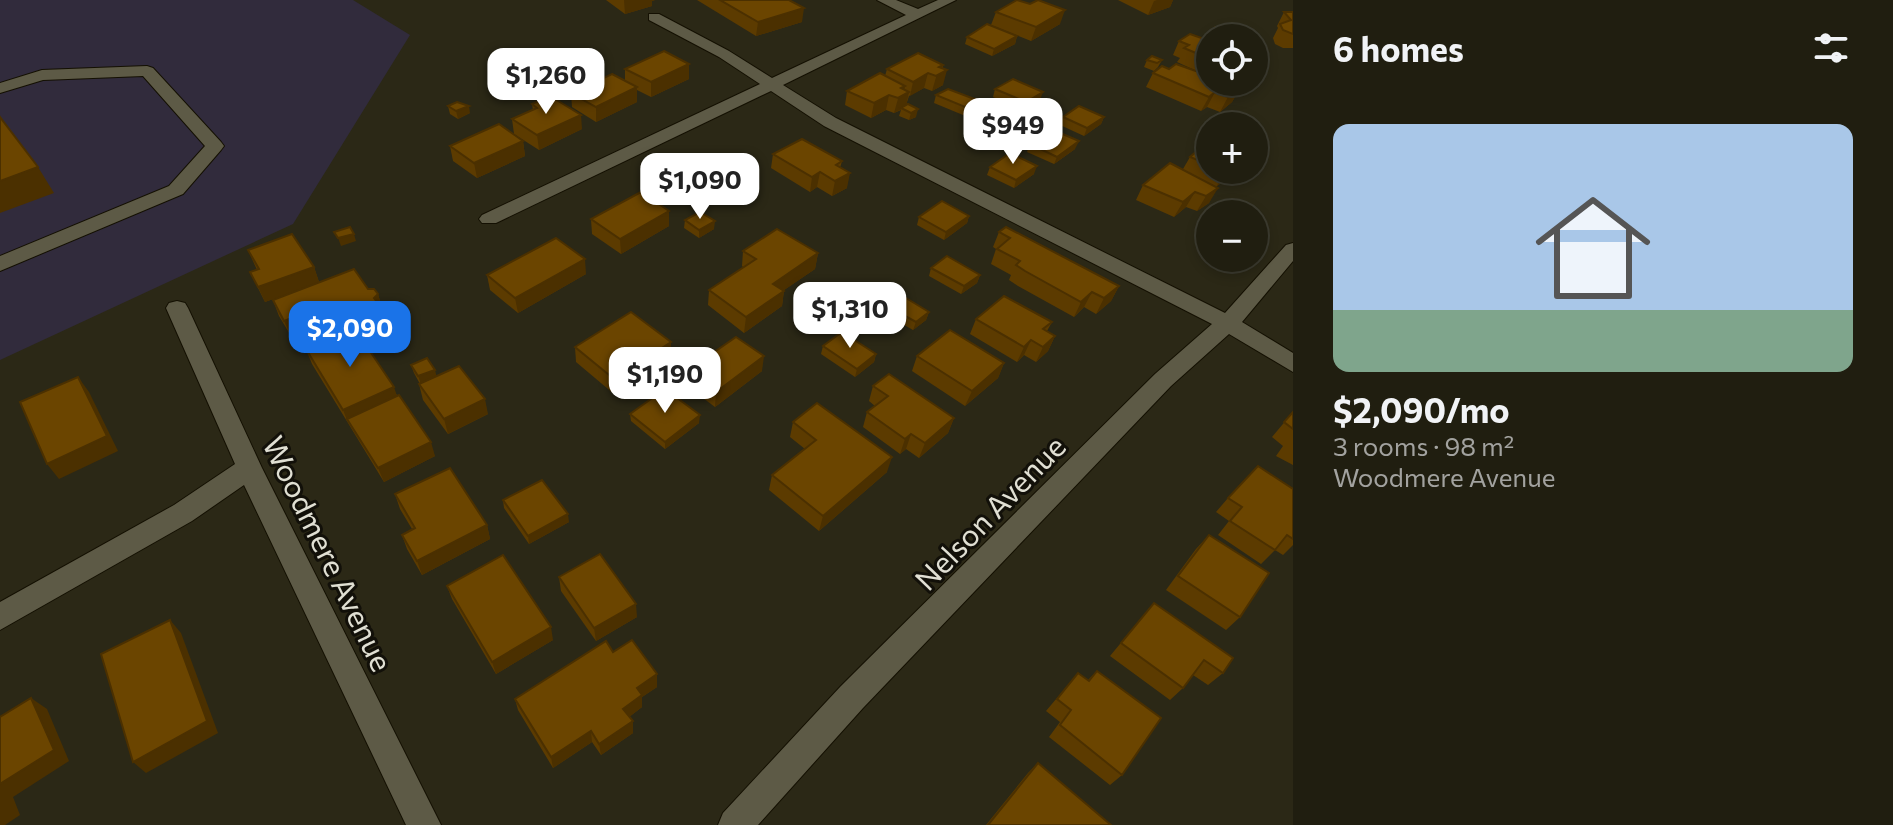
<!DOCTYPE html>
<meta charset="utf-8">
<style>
body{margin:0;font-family:Commissioner,sans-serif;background:#282719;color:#f1f3f6;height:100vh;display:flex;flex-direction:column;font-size:30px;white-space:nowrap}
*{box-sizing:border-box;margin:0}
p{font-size:26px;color:#a2a29f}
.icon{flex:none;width:44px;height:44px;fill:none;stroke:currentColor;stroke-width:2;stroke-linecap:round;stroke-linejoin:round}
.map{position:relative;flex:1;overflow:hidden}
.drawer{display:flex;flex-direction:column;background:#201e10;width:600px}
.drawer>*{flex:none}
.buttons{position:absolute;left:1196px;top:24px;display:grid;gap:16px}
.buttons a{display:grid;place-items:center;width:72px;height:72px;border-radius:50%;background:#201e10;box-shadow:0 4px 12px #0003,0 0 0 2px #3d3c30;font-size:40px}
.price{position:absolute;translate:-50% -68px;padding:0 18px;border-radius:16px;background:#fff;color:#222;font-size:26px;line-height:52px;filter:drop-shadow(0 2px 4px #0008)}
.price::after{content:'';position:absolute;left:50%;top:48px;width:24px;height:18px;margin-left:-12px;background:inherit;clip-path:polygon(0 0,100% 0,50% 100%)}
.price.on{background:#1a73e8;color:#fff}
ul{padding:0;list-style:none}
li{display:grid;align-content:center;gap:16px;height:424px;padding:0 40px}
li span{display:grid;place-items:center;height:248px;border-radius:16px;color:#555}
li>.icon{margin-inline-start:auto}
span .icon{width:144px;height:144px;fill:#fffc;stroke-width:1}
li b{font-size:34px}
h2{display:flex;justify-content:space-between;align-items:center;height:96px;padding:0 40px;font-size:34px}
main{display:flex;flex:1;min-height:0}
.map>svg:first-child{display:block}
</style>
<main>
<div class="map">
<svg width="1293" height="825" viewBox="0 0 1293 825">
<rect width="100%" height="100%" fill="#2b2816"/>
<!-- industrial -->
<path fill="#312b3c" d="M0,0h353l57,35 -117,189 -293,136z"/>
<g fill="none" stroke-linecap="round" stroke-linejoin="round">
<defs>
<path id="service" d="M147,66l6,2 68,74 3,4 -3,4 -38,44 -183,77v-15l169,-70 36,-40 -62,-70 -100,4 -43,13v-10l42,-13z"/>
<g id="minor">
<path d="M877,0h19l22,9 20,-9h18l-173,85 53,33 389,195 61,-68 7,-2v18l-51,61 51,31v19l-64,-38 -58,52 -308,322 -105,117h-40l5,-12 118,-127 314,-312 57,-50 -388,-198 -53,-35 -275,132h-14l-3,-4 3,-4 278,-131 -41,-27 -70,-37v-6h10l70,37 43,27 134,-63z"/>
<path d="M177,301l8,2 3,5 74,160 179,357h-35l-162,-340 -52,36 -192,109v-28l174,-97 61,-41 -69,-156 3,-5z"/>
</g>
</defs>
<!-- service casing -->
<use href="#service" stroke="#141002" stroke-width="2"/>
<!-- minor casing -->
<use href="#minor" stroke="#141002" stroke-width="2"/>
<!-- service -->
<use href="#service" fill="#5d5a46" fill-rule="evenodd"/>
<!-- minor -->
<use href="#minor" fill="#5d5a46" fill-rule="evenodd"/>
</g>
<!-- wall -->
<g fill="#5c3b00">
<path d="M606,0h49l-3,1v5l-27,8z"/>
<path d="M697,0h92l13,22 -46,14z"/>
<path d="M1118,0h55l-3,7 -22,8z"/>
<path d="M996,12l64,12 -29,17 -40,-16z"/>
<path d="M1284,12h9v36h-10l-8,-4 -2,-6 5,-10 -1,-2z"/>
<path d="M1216,27l34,11h-40v34l-4,3 34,13 -8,14 -12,10 -13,-5 -6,4 -55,-24 7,-14 16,-4 32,4 -24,-11 3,-4 -7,-3 6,-14 29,-1 3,-7h3z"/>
<path d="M1017,36l-2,8 -23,12 -27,-12 2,-7z"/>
<path d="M562,60h16v8l-9,4 -7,-4z"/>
<path d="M1147,60h15l-4,7 -4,4 -10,-4z"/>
<path d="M943,65v20l-11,6 -8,-3 -15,8 -3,9 10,12 -7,3 -10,-4 2,-6 -7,3 -8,-3 -15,8 -26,-13 2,-14 38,-15 2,-7z"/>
<path d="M625,69l64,10 -38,18 -14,-7v12l-41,20 -24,-15 -1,-14 54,-12z"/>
<path d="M995,89l45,11 -17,10 -30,-13z"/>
<path d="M936,95l39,13 -12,7 -29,-12z"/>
<path d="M532,104l50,25 -43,21 -25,-16 -2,-15 21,-9z"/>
<path d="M448,106l22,7 -12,6 -8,-5z"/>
<path d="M1063,117h41l-3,7 -17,12 -24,-11z"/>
<path d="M1210,140v30h39l-11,11 -11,-3 -11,9 -7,16 -12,8 -11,-4 -12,10 -38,-17 7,-15 40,-16 7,-12z"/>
<path d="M523,141l2,15 -48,22 -24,-17 -3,-15z"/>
<path d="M1030,144l45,5 -21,15 -27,-12z"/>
<path d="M773,154l69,7 -2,7 7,20 -15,8 -15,-9 -7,5 -39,-24z"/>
<path d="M990,167l44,7 -20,14 -27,-13z"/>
<path d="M669,211v15l-48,28 -29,-20 -1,-15z"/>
<path d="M969,216l-2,7 -23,17 -27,-15 2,-8z"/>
<path d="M685,220l29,9 -15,9 -15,-10z"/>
<path d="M999,232l120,54 -8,15 -15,13 -12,-7 -10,10 -56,-31 -9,-6 2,-5 -20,-11 5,-15 -3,-2z"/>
<path d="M248,250l66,17 5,15 -54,20 -15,-30 7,-2z"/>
<path d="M743,251l75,2 -3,16 -31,21 -2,16 -38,27 -36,-28 1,-15 35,-22 -2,-2z"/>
<path d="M931,268l49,7 -3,8 -16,11 -32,-18z"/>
<path d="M586,274l-68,39 -28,-23 -3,-15z"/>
<path d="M368,289l10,5 8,28 -28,11 77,123 -51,26 -72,-118 -6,-15 6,-3 -9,-15 -12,5 -12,-20 -6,-16z"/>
<path d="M887,306l42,6 -3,8 -13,10 -28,-16z"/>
<path d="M976,319l76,3 -5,9 8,5 -7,15 -12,11 -12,-7 -7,7 -47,-28z"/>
<path d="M823,346l53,8 -2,8 -19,15 -34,-23z"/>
<path d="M575,347l96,10 -57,37 -38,-32z"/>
<path d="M917,356l87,7 -6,15 -33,28 -53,-35z"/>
<path d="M411,365l26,11 51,38 -40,20 -25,-34 -4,-16h1l-6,-11z"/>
<path d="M687,371h75l-47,36 -28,-21z"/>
<path d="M873,386l81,32 -6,15 -29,25 -13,-9 -6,5 -37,-27 4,-15 8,-6 -6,-5z"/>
<path d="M1293,412v53l-17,-9 7,-10 -11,-9z"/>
<path d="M630,414l69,9 -34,26 -34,-28z"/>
<path d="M793,422l94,50 -68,59 -50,-41 3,-15 33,-26 -15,-12z"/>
<path d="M1293,489v56l-10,10 -8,-5 -14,14 -43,-29 11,-14 -13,-9 12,-14z"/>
<path d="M395,494l92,31 3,14 -68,36 -15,-26 -5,-14 10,-6 -12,-20z"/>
<path d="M503,500l66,22 -40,22 -25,-36z"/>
<path d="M1209,535l31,82 -14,13 -60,-40 30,-41z"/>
<path d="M559,577l78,40 -41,24 -35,-50z"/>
<path d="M447,586l106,54 -57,34 -44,-75z"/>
<path d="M1154,603l69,70 -15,12 -15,-10 -10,13 -13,12 -60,-44z"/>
<path d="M613,652l44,35 -15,10v10l-13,10 4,4v12l-32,22 -9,-13 -39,26 -35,-58 -3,-11z"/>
<path d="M1097,671l25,104 -12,10 -61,-48 11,-15 -14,-11 32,-38 10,7z"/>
<path d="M1038,763l73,62h-125l42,-52z"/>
</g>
<!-- shaded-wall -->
<g fill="#4b3000">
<path d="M624,0h31l-3,1v5l-27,8z"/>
<path d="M1157,0h16l-3,7 -22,8 6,-14z"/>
<path d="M804,8l-2,14 -46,14 2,-14z"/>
<path d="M1065,10l-5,14 -29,17 5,-14z"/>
<path d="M1017,36l-2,8 -23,12 2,-7z"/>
<path d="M578,60v8l-9,4 -1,-8z"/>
<path d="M689,64v15l-38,18v-15z"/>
<path d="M943,65l-3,9 7,-4 -4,15 -11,6 7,-24z"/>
<path d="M928,73l-4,15 -14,8 3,-14z"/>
<path d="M905,86l-2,10 6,-4 -3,15 -12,6 7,-25z"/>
<path d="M637,87v15l-41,20v-15z"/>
<path d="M1240,88l-8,14 -12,10 8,-15z"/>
<path d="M1043,92l-3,8 -17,10 3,-8z"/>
<path d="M1215,92l-8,15 -6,4 8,-14z"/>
<path d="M889,95l-3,15 -15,8 3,-15z"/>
<path d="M977,100l-2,8 -12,7 2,-8z"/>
<path d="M469,106l1,7 -12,6 -2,-8z"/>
<path d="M918,109l-2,8 -7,3 2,-7z"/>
<path d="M581,115l1,14 -43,21 -2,-15z"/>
<path d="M1104,117l-3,7 -17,12 3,-8z"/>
<path d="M523,141l2,15 -48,22 -3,-15z"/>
<path d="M1079,141l-4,8 -21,15 3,-7z"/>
<path d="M1037,166l-3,8 -20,14 2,-8z"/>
<path d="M38,167l16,26 -54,20v-32z"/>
<path d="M1227,170h4l-4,8 -11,9z"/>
<path d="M1244,170h5l-11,11z"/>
<path d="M820,172l-3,15 -7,5 2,-15z"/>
<path d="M850,173l-3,15 -15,8 3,-15z"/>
<path d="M1218,188l-9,15 -12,8 9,-15z"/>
<path d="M1195,192l-9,15 -12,10 9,-15z"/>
<path d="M669,211v15l-48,28 -1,-15z"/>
<path d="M969,216l-2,7 -23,17 2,-8z"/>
<path d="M715,221l-1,8 -15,9v-8z"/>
<path d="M354,234l2,7 -15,5 -3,-8z"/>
<path d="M818,253l-3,16 -44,30 2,-15z"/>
<path d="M585,259l1,15 -68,39 -3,-15z"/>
<path d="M314,267l5,15 -54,20 -7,-15z"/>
<path d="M980,275l-3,8 -16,11 3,-8z"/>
<path d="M1119,286l-8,15 -15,13 8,-16z"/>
<path d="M784,291l-2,15 -38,27 2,-16z"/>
<path d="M1092,292l-8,15 -10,10 7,-15z"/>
<path d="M378,294l8,28 -71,28 -6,-15 65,-37z"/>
<path d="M929,312l-3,8 -13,10 3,-8z"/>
<path d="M297,316l6,15 -12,5 -7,-15z"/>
<path d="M1055,336l-7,15 -12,11 7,-15z"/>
<path d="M1031,340l-7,15 -7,7 7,-15z"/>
<path d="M671,342v15l-57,37v-15z"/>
<path d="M876,354l-2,8 -19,15 2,-8z"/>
<path d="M764,356l-2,15 -47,36 1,-15z"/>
<path d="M1004,363l-6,15 -33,28 7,-15z"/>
<path d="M435,370l2,8 -16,6 -3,-8z"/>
<path d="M78,377l11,15 29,59 -59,28 -12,-15z"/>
<path d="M394,387l5,15 -52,17 2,6 -6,-15z"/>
<path d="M485,399l3,15 -40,20 -4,-15z"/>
<path d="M700,415l-1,8 -34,26v-7z"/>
<path d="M954,418l-6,15 -29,25 6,-15z"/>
<path d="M911,434l-5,15 -6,5 5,-15z"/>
<path d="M431,442l4,14 -51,26 -6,-14z"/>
<path d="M892,457l-5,15 -68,59 4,-15z"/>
<path d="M568,514l1,8 -40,22 -1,-8z"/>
<path d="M487,525l3,14 -68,36 -5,-14z"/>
<path d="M636,604l1,13 -41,24 -2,-13z"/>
<path d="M170,620l11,13 37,100 -72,40 -13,-11z"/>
<path d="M551,627l2,13 -57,34 -4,-12z"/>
<path d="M657,674v13l-15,10v10l-18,14 -1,-12 14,-21z"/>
<path d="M31,698l16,11 22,52 -56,36 7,18 -15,10h-5v-41z"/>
<path d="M633,721v12l-32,22 -2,-11z"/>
<path d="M591,731l1,11 -39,26 -2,-11z"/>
</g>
<!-- building -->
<g fill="#6b4500" stroke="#4b3000" stroke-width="2">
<path d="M720,0h69l15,8 -46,14z"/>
<path d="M1017,0l13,4 8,-4 27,10 -29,17 -40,-15z"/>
<path d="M1284,12h9v22l-10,-4 -3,-6 11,-4z"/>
<path d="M987,24l30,12 -23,13 -27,-12z"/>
<path d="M1216,27h24l10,11h-34l-5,-5h10z"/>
<path d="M1190,34l20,7v18l-26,-11 5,-3 -10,-4z"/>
<path d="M664,51l25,13 -38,18 -26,-13z"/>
<path d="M918,53l25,12 -4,2 8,3 -11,6 -8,-3 -15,9 -26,-13z"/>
<path d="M571,56l7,4 -10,4 -6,-4z"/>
<path d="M1152,56l10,4 -5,3 -10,-3z"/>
<path d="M1176,64l34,12v6h15l15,6 -12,9 -13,-5 -6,5 -56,-24 9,-7 7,3z"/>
<path d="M880,73l25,13 -4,2 8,4 -11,6 -9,-3 -15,8 -27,-12z"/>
<path d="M612,74l25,13 -41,20 -25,-14z"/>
<path d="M1013,79l30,13 -17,10 -31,-13z"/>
<path d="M948,89l29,11 -12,7 -29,-12z"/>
<path d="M550,96l31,19 -44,20 -25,-16 25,-11 -5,-4z"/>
<path d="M457,102l12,4 -13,5 -8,-5z"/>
<path d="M908,104l10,5 -7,4 -10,-5z"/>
<path d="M1079,106l25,11 -17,11 -24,-11z"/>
<path d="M0,117l38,50 -38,14z"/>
<path d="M499,124l24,17 -49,22 -24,-17z"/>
<path d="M1051,129l28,12 -22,16 -27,-13z"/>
<path d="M802,139l40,22 -6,4 14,8 -15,8 -15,-9 -8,5 -39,-23z"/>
<path d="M1210,140v25l-20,-8z"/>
<path d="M1010,153l27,13 -21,14 -26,-13z"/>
<path d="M1170,163l48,25 -12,8 -11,-4 -12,10 -40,-17z"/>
<path d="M641,192l28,19 -49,28 -29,-20z"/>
<path d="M942,201l27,15 -23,16 -27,-15z"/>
<path d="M700,212l15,9 -16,9 -14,-10z"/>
<path d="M350,227l4,7 -16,4 -4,-6z"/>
<path d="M1006,227l113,59 -15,12 -12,-6 -11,10 -56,-31 -9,-6 4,-4 -23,-12 13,-11 -11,-6z"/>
<path d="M777,229l41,24 -45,31 11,7 -38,26 -37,-27 47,-31 -13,-8z"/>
<path d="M292,234l22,33 -56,20 -8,-15 9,-3 -11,-19z"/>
<path d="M556,238l29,21 -70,39 -28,-23z"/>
<path d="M947,256l33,19 -16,11 -33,-18z"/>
<path d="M354,269l14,20h6l4,5 -4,4 7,9 -72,28 -12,-19 -13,5 -11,-21z"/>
<path d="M901,295l28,17 -13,10 -29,-16z"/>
<path d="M1004,296l48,26 -9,7 12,7 -12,11 -12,-7 -7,7 -48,-28z"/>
<path d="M631,312l40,30 -57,37 -39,-32z"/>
<path d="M355,329l39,58 -51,23 -37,-61z"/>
<path d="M950,330l54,33 -32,28 -55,-35z"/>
<path d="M842,332l34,22 -19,15 -34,-23z"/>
<path d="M736,337l28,19 -48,36 -29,-21z"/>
<path d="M427,358l8,12 -17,6 -7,-11z"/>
<path d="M459,366l26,33 -41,20 -25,-35z"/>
<path d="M889,374l65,44 -29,25 -14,-9 -6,5 -38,-27 21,-16 -15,-10z"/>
<path d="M78,377l29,59 -60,28 -27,-62z"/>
<path d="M665,389l35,26 -35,27 -35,-28z"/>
<path d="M399,395l32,47 -53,26 -31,-49z"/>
<path d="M817,403l75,54 -69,59 -51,-41 44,-35 -23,-18z"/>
<path d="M1293,412v17l-9,-7z"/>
<path d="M1258,466l35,23v50l-6,-4 -12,15 -45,-29 12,-14 -14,-9z"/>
<path d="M450,468l37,57 -70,36 -15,-26 13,-7 -20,-34z"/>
<path d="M542,480l26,34 -40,22 -25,-36z"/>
<path d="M1209,535l60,38 -29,44 -62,-41z"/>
<path d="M600,554l36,50 -42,24 -35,-51z"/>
<path d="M503,555l48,72 -59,35 -45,-76z"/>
<path d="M1154,603l79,55 -10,15 -19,-13 -21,28 -62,-45z"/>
<path d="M170,620l37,101 -74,41 -32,-108z"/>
<path d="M632,640l25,34 -20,14 5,7 -19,14 10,12 -34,23 -8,-13 -40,26 -36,-58 91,-58 7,11z"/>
<path d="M1097,671l64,47 -39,57 -62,-50 11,-15 -14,-11 21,-26 11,8z"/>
<path d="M31,698l23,52 -54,34v-67z"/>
<path d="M1038,763l73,62h-123z"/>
</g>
<g text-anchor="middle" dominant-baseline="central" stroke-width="6" stroke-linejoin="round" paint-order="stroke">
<!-- street labels -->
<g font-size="30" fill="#e0dfd3" stroke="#121009">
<text transform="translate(989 512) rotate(-46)">Nelson Avenue</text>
<text transform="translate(329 553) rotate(64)">Woodmere Avenue</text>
</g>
</g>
</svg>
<div class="buttons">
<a><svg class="icon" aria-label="locate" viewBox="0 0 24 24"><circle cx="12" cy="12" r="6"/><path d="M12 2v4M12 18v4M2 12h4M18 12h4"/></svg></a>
<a>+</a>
<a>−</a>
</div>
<b class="price" style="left:546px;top:116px">$1,260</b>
<b class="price" style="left:1013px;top:166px">$949</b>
<b class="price" style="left:700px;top:221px">$1,090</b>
<b class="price" style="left:850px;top:350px">$1,310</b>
<b class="price on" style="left:350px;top:369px">$2,090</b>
<b class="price" style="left:665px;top:415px">$1,190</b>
</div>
<section class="drawer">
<h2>6 homes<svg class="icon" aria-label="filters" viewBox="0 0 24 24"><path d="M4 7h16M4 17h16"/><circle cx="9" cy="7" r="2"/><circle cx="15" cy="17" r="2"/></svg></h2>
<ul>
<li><span style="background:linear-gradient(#a9c7e8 75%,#7fa58c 0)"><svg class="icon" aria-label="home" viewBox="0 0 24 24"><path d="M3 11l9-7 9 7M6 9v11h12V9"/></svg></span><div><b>$2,090/mo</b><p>3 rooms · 98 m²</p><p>Woodmere Avenue</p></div></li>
</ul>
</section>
</main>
